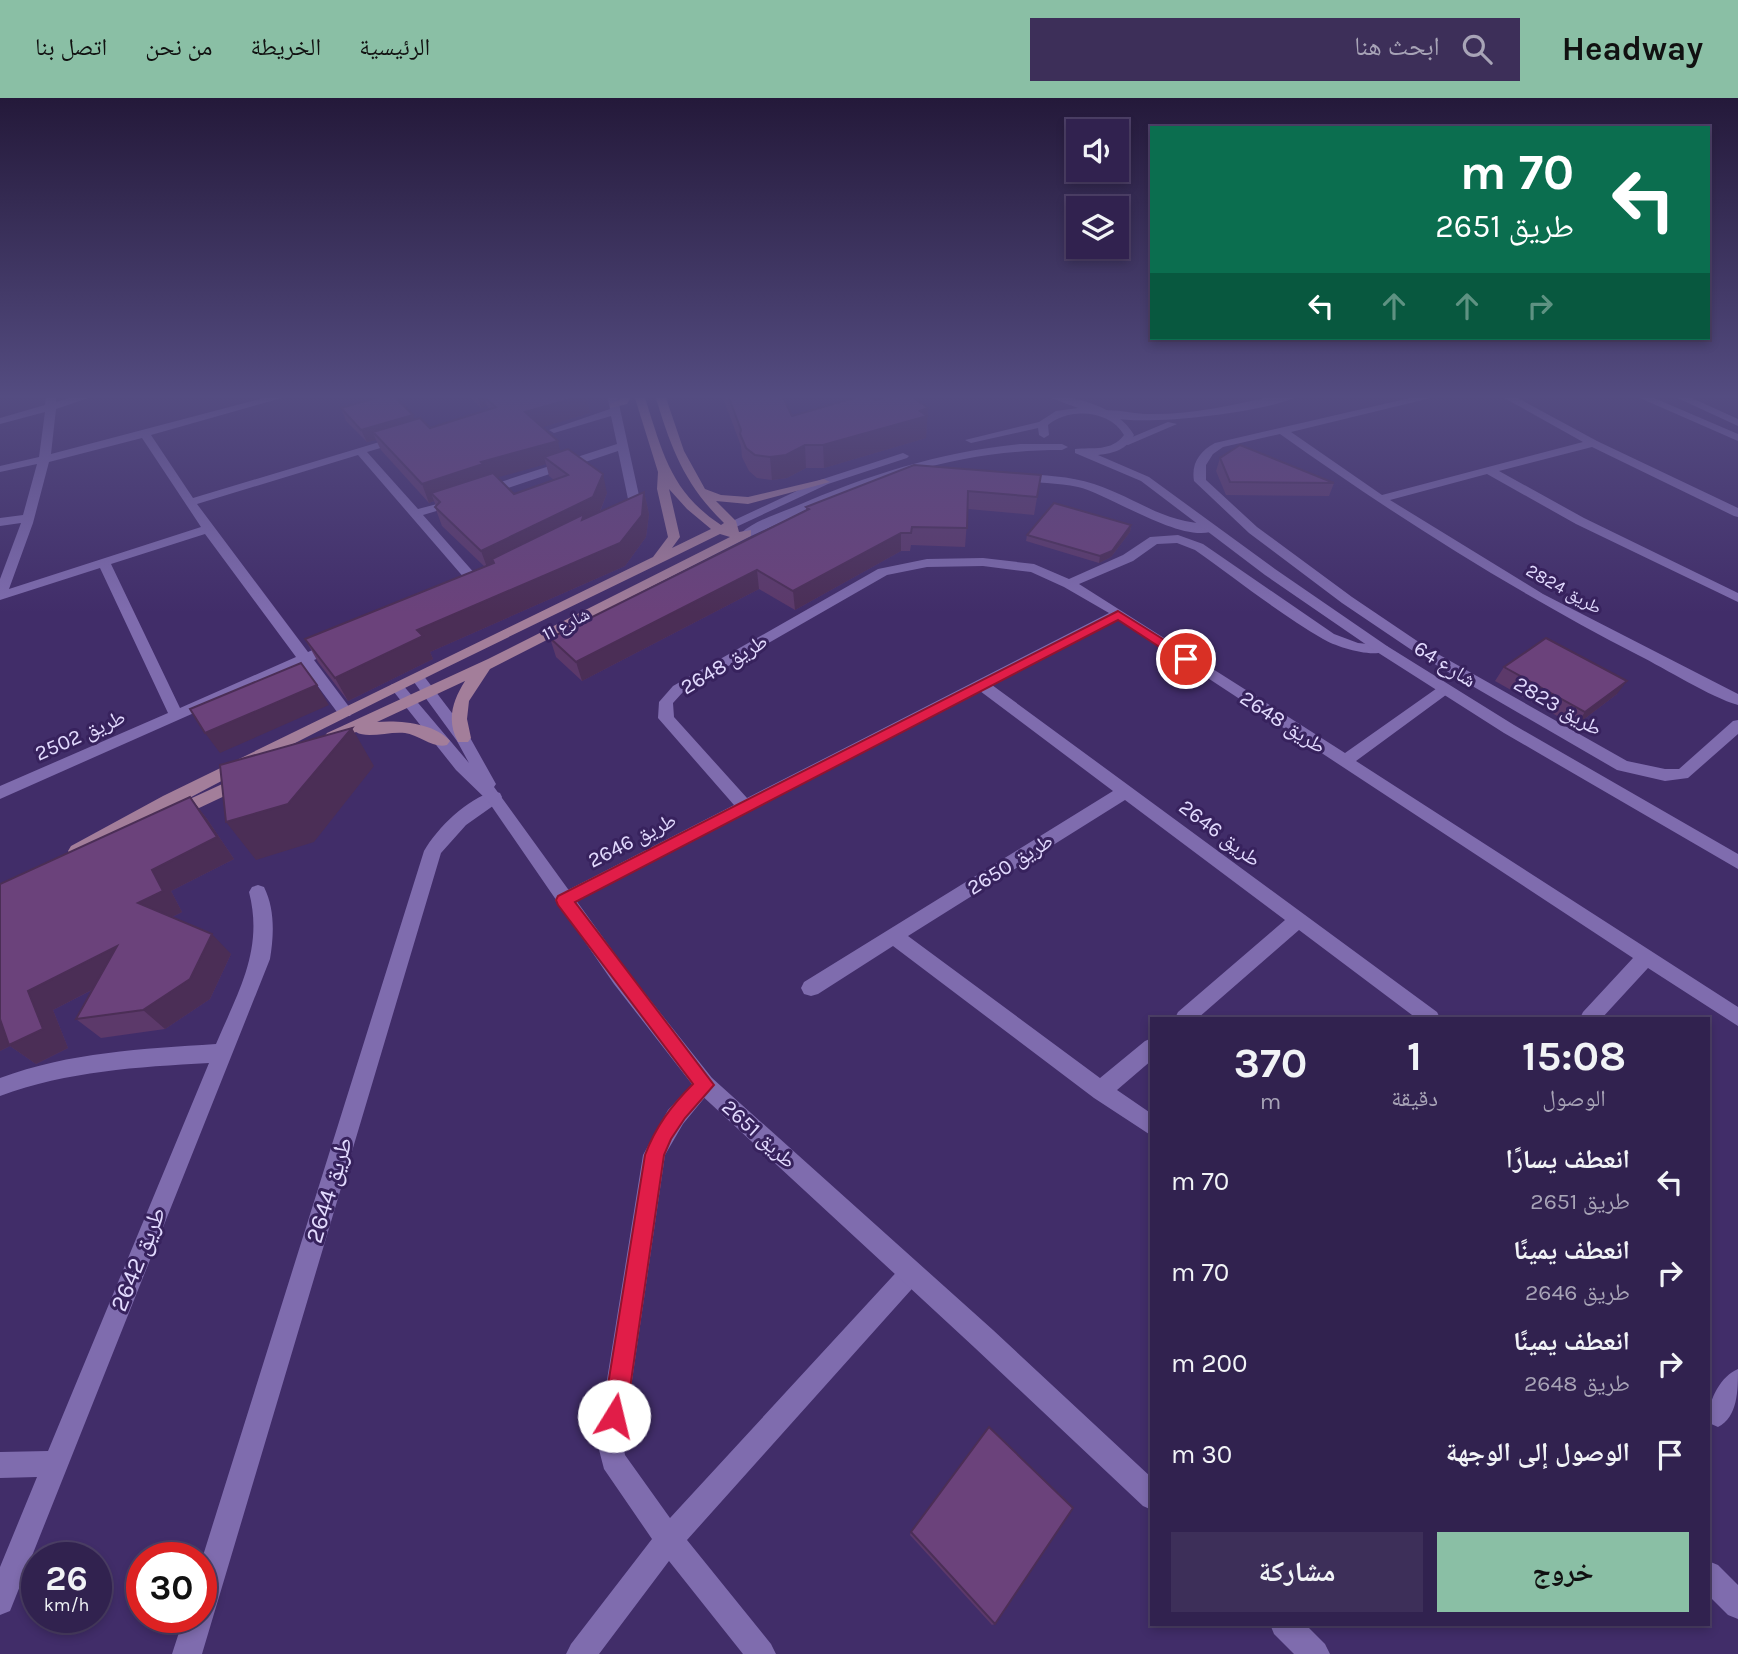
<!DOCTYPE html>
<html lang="ar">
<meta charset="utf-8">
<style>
body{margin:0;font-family:Karla,"Noto Naskh Arabic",sans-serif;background:#3d2f59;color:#f1f3f6;direction:rtl;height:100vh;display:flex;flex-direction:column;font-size:26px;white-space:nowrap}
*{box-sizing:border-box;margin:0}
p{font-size:23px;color:#a8a4b7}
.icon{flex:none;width:38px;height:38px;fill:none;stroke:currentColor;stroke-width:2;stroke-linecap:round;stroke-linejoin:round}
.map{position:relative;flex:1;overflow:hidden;direction:ltr}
.drawer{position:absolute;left:1150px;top:919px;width:560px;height:609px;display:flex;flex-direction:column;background:#31224f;border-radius:0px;box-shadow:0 4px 10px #0003,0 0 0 2px #4c3f66;direction:rtl}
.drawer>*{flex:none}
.top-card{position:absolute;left:1150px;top:28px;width:560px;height:214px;border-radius:0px;box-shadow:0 4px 10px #0003,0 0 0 2px #4c3f66;direction:rtl;background:#0b6e4f;color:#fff;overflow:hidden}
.fabs{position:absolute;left:1066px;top:21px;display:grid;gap:14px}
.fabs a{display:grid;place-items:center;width:63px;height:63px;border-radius:0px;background:#31224f;box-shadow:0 4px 10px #0003,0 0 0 2px #4c3f66;font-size:35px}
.speed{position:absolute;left:21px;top:1444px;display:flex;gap:14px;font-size:35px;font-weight:700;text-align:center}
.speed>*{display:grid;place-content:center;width:91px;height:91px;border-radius:50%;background:#31224f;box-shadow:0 4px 10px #0003,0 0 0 2px #4c3f66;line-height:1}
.speed small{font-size:18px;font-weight:400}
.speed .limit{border:10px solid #d22;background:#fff;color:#111}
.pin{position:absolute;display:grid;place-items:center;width:60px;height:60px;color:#fff;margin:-30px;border:4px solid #fff;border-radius:50%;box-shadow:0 2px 7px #0007}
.me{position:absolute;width:77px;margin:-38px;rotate:9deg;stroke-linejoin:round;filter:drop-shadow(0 0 5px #0008)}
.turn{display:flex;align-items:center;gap:24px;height:147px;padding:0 21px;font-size:32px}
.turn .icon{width:91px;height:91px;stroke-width:2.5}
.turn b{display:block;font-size:49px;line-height:60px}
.lanes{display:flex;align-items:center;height:66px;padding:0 21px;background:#0003;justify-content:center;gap:35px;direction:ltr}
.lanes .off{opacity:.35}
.eta{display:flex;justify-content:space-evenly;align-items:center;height:119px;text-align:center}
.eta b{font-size:42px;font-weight:700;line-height:49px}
.button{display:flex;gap:14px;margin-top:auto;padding:14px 21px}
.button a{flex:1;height:80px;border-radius:0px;background:#8abfa5;color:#111;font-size:28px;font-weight:700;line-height:80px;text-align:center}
.button a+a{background:#3d2f59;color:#f1f3f6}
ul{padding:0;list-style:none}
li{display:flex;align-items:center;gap:21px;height:91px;padding:0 21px}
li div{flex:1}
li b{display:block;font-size:26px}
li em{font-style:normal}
header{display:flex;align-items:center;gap:42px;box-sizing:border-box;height:98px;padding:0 35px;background:#8abfa5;color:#111}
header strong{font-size:33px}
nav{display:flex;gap:38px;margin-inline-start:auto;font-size:24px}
.search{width:490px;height:63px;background:#3d2f59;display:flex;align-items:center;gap:18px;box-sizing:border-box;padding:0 24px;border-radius:0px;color:#a8a4b7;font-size:26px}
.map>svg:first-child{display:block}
</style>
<header>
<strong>Headway</strong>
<div class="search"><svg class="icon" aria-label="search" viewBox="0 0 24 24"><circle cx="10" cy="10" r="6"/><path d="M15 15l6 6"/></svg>ابحث هنا</div>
<nav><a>الرئيسية</a><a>الخريطة</a><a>من نحن</a><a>اتصل بنا</a></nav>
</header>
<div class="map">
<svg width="1738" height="1556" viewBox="0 0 1738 1556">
<rect width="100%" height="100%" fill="#412d69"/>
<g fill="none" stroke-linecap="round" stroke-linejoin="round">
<!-- minor -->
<path fill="#7f6cae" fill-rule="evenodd" d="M46,297H56V304L80,297H97L56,311L51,356L275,297H292L151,337L193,400L396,339H404V343L367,354L418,411L460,400V406L423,417L484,486L477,490L472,489L358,357L197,406L308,554L331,544H341V550L314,562L353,614L350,618H340L302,567L0,701V688L168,615L100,470L0,502V481L21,425L0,428V420L23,417L37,366L0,374V368L39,359L45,314L0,326V320L45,307ZM142,340L201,429L9,491L33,425L49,364ZM205,436L296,559L180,610L111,466Z
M607,297H617L640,402L623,419L613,416L628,401L618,353L487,397H479V391L617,346L611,318L554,335L549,332L610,311Z
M1279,297H1300C1274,314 1120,333 1095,315C1105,308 1134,316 1148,316C1193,317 1236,306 1279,297Z
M1423,297H1443L1291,334L1382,397L1583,344L1499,297H1512L1597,343L1738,410V419L1734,418L1592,349L1499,373L1584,420L1738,495V504L1576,426L1487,376L1390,402L1543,496L1738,596V607C1710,599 1666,571 1638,557C1512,492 1395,418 1280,336L1223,349L1213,356L1206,367V382L1257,429L1352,499L1429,551L1627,663L1665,671H1679L1733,623L1738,622V636L1688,680L1665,683L1617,672L1419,557L1342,505L1249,435L1194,383C1191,365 1200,353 1215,345Z
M1633,297H1647L1738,336V343Z
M1671,297H1685L1738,321V328Z
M1168,324L1177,326L1128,347L1118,345Z
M1018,376C1044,377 1069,378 1094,386C1139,401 1162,425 1212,426L1218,430C1191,452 1109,396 1078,389C1057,384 1035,386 1014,381L1012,379Z
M1178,437L1203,446L1334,536L1358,545L1387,548L1389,551C1377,562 1336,549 1323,541C1281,517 1235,480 1195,452L1177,445L1157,446L1133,463L1079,486L1345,655L1440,588H1450L1452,591L1450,594L1356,663L1738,909V928L1648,870L1602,920H1580L1583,914L1633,860L1118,521L992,587L1437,914L1440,920H1416L1299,832L1198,920H1175L1178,914L1285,822L1125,702L908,838L1100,980L1145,943L1152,940V962L1117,992L1152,1016V1038L1094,1000L893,848L818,896L811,898L804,896L801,890L804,884L1113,693L980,593L570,807H558L555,802L558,797L734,707L658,620L659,604L673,588L878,471L927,461L983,460L1034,466L1069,481L1123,457L1150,439ZM983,468L1031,474L1064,489L1109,515L747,700L674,619L673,605L683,594L887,477L927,469Z
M494,693L500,695L502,699L500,703L466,727L441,755L202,1556H172L184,1519H201V1464L424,753C438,729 467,701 494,693Z
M258,787L264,789C275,811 274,837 270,861L14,1503L10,1513L0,1517V1469L37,1379L0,1380V1354L48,1353L209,965C137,969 68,973 0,998V980C70,954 142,951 216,946C238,894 264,852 249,794L252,789Z
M705,978L712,980L715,987L683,1026L665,1057L623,1344L625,1357L670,1420L903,1167L911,1163L919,1167L923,1175L919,1183L687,1442L771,1546L776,1556H743L669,1463L599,1556H566L571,1546L652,1441L604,1371L597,1344L643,1057L668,1012L698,980Z
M1738,1271C1738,1292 1738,1319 1718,1329L1709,1325C1706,1306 1720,1278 1738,1271Z
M1708,1463L1718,1467L1738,1487V1521L1728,1517L1708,1497Z"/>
<!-- tertiary -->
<path fill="#7f6cae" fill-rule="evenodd" d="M1043,297C1073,297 1119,309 1134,337C1126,352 1114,355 1098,357L1149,379L1275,471L1387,548L1514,627L1738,756V771L1504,635L1377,554L1265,477L1141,383L1075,355V351C1093,349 1111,354 1124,337C1110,312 1069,309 1048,327L1049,337L1044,340L1039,337L1038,330L971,345L965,342L1039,324L1056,313L1078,310Z
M1020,346H1062L1068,349L1062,352C944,352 857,389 751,438H743L741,435C754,423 777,416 794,409C867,377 940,354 1020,346Z
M903,355L909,358L907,360L828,386L736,429L726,426L820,382Z
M418,575L423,577L468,636L496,686L494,689L628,874L712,980L993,1232L1152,1380V1412L1143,1408L975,1250L698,994L614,886L488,703L456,672L390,589L392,586H402L469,665L457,643L411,580Z
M1270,1526H1305L1325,1546L1330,1556H1294L1274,1536Z"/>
<!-- secondary -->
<path fill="#a37e9a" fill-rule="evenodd" d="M622,297H632L627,306L610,310V306L619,302Z
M634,297H644C662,351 669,393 721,427L724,425C684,386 671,350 655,297H665L684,353L705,391L721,397L748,399L824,381L830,384L748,406L716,403L736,423L739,434L751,432V438L490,571L469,603L467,621L471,640L468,644H458C446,622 453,602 465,583L377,624C399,622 435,625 450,643L447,647C434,651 419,637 405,635C390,633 367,641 356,634L332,644L324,639L327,635L488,561L730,439L720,436C507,541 291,641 83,758H71L68,753L71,748L163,698L653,459L668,439L657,391L658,374ZM669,391L687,411L711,431L672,450L680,439Z
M244,676L252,682L250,686L180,719H168L166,715L168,711Z"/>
</g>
<!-- wall -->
<path fill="#5c396a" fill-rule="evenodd" d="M467,297H586L590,315L542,329L561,354L607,395L600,414L644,394L649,416L646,439L625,468L430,554L433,561L348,603L318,564L305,541L485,469L442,428L435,409L436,408L434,403L429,405L381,352L376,342L367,344L346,323L341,310L414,322L430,330L489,312L487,308L481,310ZM546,366L549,378L554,382L514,396L497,379Z
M722,297H782L792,318L875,302L928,310L926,340L824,370H806L787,380L772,382L757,380L749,373L742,359L741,348Z
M1220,360L1334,385L1329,398L1226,397L1216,373Z
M1041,377L1034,417L968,411L965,449L911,447L910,453H901L795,512L759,491L582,583L556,559L550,540L806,412V409Z
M1131,427L1130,434L1111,459L1099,465L1026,443L1027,437Z
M1504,569L1617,596L1575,628L1495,583Z
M190,699L207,721L234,761L171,793L182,814L172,819L231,856L210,901L165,931L101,940L76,921L92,892L53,912L68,950L36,966L10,948L0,953V786Z
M911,1434L995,1526L992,1527L910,1437Z"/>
<!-- shaded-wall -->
<path fill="#4b2e56" d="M477,297H522L485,300L487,308L481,310Z
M586,297L590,315L530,333L525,314Z
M928,310L926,340L824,370L823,347Z
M413,317L417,329L373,334L376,342L367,344L361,332Z
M558,343L562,361L544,359L546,366L489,382L431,395L434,403L429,405L422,386L481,364Z
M805,347L806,370L787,380L772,382L770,359Z
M603,376L607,395L598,418L488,472L481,453Z
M644,394L649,416L646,439L625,468L430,554L433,561L348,603L335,580L417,532Z
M1131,427L1130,434L1111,459L1099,465L1100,458Z
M901,435V453L795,512L793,493Z
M757,472L759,491L582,583L576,564Z
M1627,583L1617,596L1575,628L1585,614Z
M317,587L329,607L220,655L205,635Z
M352,630L374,668L314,744L256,762L226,724Z
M190,699L207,721L234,761L171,793L182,814L158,826L138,805L152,772Z
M212,836L231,856L210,901L165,931L143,912Z
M117,848L138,868L53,912L68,950L36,966L10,948L0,953V920L28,893Z"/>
<!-- building -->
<path fill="#6b427b" stroke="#4b2e56" stroke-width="2" d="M386,297H393L413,317L361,332L341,310Z
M494,297H585L525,314L558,343L481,364L483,366L422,386L373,334L420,320L430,330L496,309L485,300Z
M728,297H782L792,318L864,297H868L875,302L894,297H910L928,310L920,313L927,318L823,347H805L786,357L770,359L755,357L746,350L740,336L741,332Z
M1240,347L1334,385L1230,384L1220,360Z
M568,351L603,376L593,399L481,453L435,409L440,404L431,395L493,375L514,396L568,377L544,359Z
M914,367L1041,377L1037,399L968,393L967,430L912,429L911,435H901L793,493L757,472L576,564L550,540L809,411L806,409Z
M644,394L642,417L620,445L417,532L423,538L335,580L305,541L494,465L492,461L584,416L582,422Z
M1054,405L1131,427L1112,453L1100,458L1027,437Z
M1546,540L1627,583L1585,614L1504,569Z
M301,565L317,587L205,635L190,611Z
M352,630L288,706L226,724L220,667Z
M190,699L217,739L152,772L163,793L138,805L212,836L190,881L143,912L76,921L117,848L28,893L43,931L9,947L0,921V786Z
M989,1329L1073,1410L995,1526L911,1434Z"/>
<!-- sky -->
<linearGradient id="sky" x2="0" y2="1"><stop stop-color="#24193a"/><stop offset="0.58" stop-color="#544c81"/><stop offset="1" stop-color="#544c81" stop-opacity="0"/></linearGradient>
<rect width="1738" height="515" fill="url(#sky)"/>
<!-- route -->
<path fill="#e11d48" stroke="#92132f" stroke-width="2" d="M1118,513L1190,558V563H1181L1118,522L575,804L714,987L685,1020L671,1041L664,1057L626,1318L623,1326L614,1330L606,1326L603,1318L645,1057C656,1028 671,1008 693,986L558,807L556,802L558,798Z"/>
<g text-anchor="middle" stroke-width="6" stroke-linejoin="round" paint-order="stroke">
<!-- far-street labels -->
<g font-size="18" fill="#e2dafe" stroke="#37225d">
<text transform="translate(1564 491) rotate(29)" y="6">طريق 2824</text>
<text transform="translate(566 526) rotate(-27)" y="6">شارع 11</text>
</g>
<!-- street labels -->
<g font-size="21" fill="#e2dafe" stroke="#37225d">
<text transform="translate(724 566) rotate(-31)" y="7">طريق 2648</text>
<text transform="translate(1445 566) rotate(32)" y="7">شارع 64</text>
<text transform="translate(1558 608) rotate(30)" y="7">طريق 2823</text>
<text transform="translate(1283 624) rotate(33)" y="7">طريق 2648</text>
<text transform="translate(80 637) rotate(-24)" y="7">طريق 2502</text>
<text transform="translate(1220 735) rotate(37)" y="7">طريق 2646</text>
<text transform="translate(632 742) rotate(-27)" y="7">طريق 2646</text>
<text transform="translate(1010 766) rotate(-32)" y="7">طريق 2650</text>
<text transform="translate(759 1036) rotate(42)" y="7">طريق 2651</text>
</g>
<!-- near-street labels -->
<g font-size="24" fill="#e2dafe" stroke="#37225d">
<text transform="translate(329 1092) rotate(-73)" y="8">طريق 2644</text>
<text transform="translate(138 1161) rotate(-68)" y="8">طريق 2642</text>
</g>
</g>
</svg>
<div class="fabs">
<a><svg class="icon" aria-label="sound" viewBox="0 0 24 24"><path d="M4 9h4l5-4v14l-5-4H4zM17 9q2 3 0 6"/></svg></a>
<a><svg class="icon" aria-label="layers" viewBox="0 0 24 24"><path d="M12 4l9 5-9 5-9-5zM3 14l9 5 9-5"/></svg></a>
</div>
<div class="speed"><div>26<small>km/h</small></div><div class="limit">30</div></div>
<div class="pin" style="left:1186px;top:561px;background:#d93025"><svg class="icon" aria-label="arrive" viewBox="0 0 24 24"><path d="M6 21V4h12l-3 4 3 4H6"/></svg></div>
<svg class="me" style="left:614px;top:1318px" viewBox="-20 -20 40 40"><circle r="19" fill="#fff"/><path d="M0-13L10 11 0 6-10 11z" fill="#e11d48"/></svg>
<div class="top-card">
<div class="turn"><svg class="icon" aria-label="left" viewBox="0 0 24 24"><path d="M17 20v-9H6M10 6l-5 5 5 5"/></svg><div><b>70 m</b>طريق 2651</div></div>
<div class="lanes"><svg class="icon" aria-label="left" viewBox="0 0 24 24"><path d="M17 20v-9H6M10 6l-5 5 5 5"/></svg><svg class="icon off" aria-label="ahead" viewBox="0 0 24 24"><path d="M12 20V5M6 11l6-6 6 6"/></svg><svg class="icon off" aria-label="ahead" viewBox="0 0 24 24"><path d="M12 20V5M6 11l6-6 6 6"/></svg><svg class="icon off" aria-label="right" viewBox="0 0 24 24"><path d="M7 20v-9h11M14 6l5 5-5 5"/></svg></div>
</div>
<section class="drawer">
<div class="eta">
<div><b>15:08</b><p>الوصول</p></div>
<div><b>1</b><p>دقيقة</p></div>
<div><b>370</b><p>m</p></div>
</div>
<ul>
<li><svg class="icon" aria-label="left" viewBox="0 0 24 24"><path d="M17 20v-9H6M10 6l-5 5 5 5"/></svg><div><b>انعطف يسارًا</b><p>طريق 2651</p></div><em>70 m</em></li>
<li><svg class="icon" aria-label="right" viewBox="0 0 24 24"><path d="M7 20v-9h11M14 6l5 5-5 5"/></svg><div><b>انعطف يمينًا</b><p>طريق 2646</p></div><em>70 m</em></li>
<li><svg class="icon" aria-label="right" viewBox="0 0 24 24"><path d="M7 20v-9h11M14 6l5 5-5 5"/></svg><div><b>انعطف يمينًا</b><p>طريق 2648</p></div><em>200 m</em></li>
<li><svg class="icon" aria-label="arrive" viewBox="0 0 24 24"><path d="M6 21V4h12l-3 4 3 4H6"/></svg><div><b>الوصول إلى الوجهة</b></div><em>30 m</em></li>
</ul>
<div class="button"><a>خروج</a><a>مشاركة</a></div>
</section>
</div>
